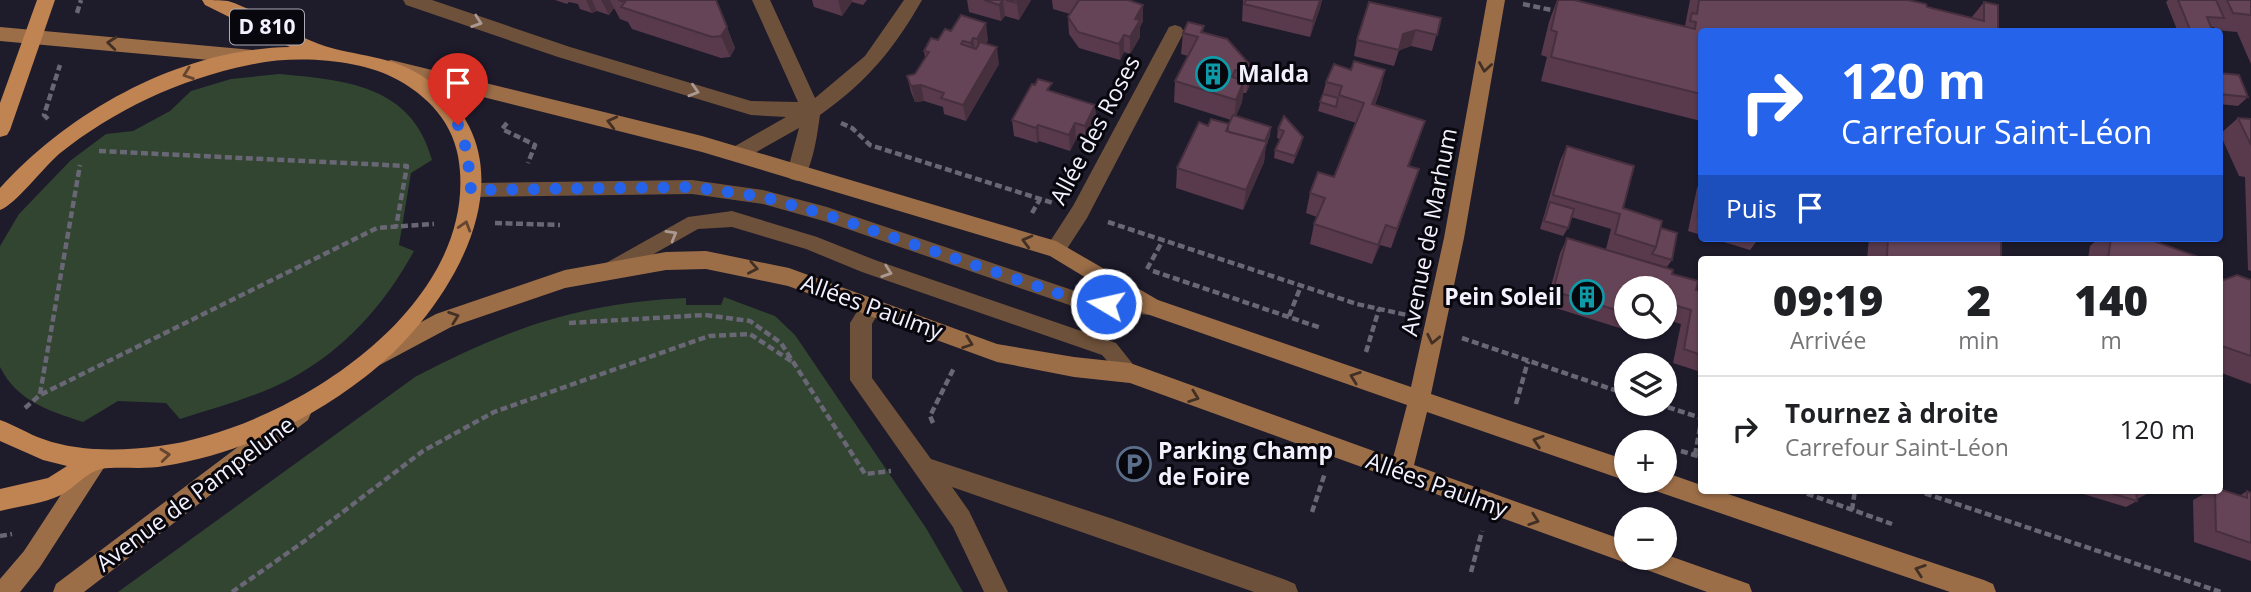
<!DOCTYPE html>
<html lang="fr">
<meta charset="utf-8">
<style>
body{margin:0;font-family:"Open Sans",sans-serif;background:#f2f2f2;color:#202124;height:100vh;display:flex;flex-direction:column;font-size:26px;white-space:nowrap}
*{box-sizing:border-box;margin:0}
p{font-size:23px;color:#757577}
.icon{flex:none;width:38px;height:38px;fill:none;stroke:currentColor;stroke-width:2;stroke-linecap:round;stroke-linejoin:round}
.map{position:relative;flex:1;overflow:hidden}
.side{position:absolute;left:1698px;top:256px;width:525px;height:238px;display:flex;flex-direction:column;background:#fff;border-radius:7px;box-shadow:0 2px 5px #0004}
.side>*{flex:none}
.banner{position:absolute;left:1698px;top:28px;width:525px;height:214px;border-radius:7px;box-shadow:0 2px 5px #0004;background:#2563eb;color:#fff;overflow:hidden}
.buttons{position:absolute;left:1614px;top:276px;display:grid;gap:14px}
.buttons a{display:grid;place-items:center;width:63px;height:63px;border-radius:50%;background:#fff;box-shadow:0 2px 5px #0004;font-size:35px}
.pin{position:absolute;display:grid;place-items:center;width:60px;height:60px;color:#fff;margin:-72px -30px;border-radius:50% 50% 50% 0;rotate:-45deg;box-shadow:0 0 7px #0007}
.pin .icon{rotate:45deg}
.me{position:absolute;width:77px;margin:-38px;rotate:279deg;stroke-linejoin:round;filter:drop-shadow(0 0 5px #0008)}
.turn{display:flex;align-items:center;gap:24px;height:147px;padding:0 28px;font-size:32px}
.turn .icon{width:91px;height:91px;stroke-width:2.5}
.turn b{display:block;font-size:49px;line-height:60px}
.then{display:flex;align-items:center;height:66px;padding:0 28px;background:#0003;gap:14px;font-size:26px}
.eta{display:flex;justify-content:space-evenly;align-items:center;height:119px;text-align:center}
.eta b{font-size:42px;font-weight:800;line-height:49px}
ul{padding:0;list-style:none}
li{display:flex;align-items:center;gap:21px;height:105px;padding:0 28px;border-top:2px solid #e0e0e0}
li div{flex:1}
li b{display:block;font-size:26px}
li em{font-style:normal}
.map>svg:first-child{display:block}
</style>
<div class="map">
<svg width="2251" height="592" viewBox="0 0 2251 592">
<rect width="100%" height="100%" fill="#1e1b2b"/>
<!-- green -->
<path fill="#314530" d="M279,74C345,80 412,85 432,160L411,173L399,245L414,251C385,304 345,349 292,378C257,397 217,407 180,419L166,403L118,401L83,422C49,411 17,401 0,367V246L19,214L70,161L106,134L133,131L170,111L191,91L231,79Z
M724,297L775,316L795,335L926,528L963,592H118L415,377C509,328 579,303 686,298V305H721Z"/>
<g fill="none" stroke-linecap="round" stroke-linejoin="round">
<!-- path -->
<path stroke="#696675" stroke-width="4.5" stroke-dasharray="7 3.5" stroke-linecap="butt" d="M1523,4L1556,11
M77,13L81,0
M48,119L44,115L60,65
M507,123L502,129L535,145L528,163
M841,123L852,128L870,145L1053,203
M99,151L407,166L396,227
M1032,213L1040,199
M1108,222L1357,304L1407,315
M495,223L560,225
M1147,269L1163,240
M1153,271L1321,328
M1289,316L1301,286
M569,323L705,315L750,321L781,343L865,474L891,471
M1462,338L1626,394
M1366,352L1379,309
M40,394L80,165
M1516,404L1528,361
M1658,404L1701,418
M25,408L40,395L377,228L434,224
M933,423L930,416L954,368
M1681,451L1701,457
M1695,455L1701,422
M1797,490L1892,524
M1915,490L2221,592
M1852,510L1855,490
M1312,512L1325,473
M0,536L12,534
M1471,572L1482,531
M232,592L306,540L423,451L494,412L709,336L750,334L794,363"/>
<!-- lane -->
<path fill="#6e513a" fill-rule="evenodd" d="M692,180L763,190L827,207L1084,294L1151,299L1158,301L1161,307L1158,313L1151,315L1084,310L827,222L763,204L692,194L471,197L465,195L462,190L465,185L471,183Z
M732,211L817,237L875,260L1116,343L1140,373L1137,379L1130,382L1123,379L1102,355L862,272L806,249L732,227L698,229L613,277L606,275L604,269L606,263L688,217Z"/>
<!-- street -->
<path fill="#6e513a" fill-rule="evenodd" d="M403,0H432L570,47L751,101L798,102L752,0H770L815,98L865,56L904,0H922C894,49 867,82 820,115C817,136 814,159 804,179L797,181L790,179L787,173L799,128L744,159L737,162L730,159L727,154L730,149L786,117L751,115L558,57L406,5Z
M1175,25L1181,27L1184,32L1087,218L1063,255L1056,257L1049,255L1046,249L1049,243L1073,206L1169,27Z
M871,297L878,300L882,306L872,324V378L931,459L1113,519L1286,580L1295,584L1298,592H1254L952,487L969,511L1008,592H984L953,527L850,380V323L864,300Z"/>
<!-- secondary -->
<path fill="#9c6e48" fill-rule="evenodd" d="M1487,0H1505L1464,238L1431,394L1626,460L1627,481L1427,412L1414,465L1626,541V558H1664V554L1749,584L1752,592H1707L1636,566L1633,560L1626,563L1130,383L1074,377L997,362L788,286L706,269L666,270L565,288L451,327L376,367L368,365L365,358L368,351L436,314L565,270L666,252L706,251L789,268L997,344L1074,357L1130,363L1393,458L1407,405L1144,313L1050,256L702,152L391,74L384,72L382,67L384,62L391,60L702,136L1056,241L1158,300L1411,387L1444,238Z
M0,27L253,50L260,52L262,57L260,62L253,64L0,41Z
M300,403L308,406L311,413L308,420L84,592H53L56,584L292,406Z
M97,449L105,452L108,459L105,466L40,567L20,592H0V579L24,551L89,452Z
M1664,472L1701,485V490H1716L1984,580L1993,584L1996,592H1950L1650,489L1647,481H1664Z"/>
<!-- primary -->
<path fill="#c08352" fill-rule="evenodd" d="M37,0H55L10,130L7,135L0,137V103Z
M202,0C210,0 221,0 228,1C257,10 289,33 319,44C358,58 390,53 428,80C543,163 449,313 365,377C307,422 237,454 164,466C145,470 117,466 101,469C87,472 74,488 61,495C43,504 19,506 0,511V489L48,478L67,466L43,460L0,441V420C15,425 28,434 43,439C78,452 123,451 159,446C283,430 470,315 460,172C458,130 434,100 398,80C359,58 292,55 249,65C180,79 114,110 59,154C44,167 15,205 0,210V188C72,109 182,49 290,47L205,5Z"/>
</g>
<!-- wall -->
<path fill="#583a4c" d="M555,0H716L735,48L730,57L721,58L632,29L628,22L620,19L614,8L609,15L597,11L592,13L580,9L578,4L569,2L567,4Z
M812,0H867L863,5L852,2L842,16L814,7Z
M967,0H1031L1019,20L1005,16L1001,21L969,12Z
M1052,0H1128L1143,5V21L1140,27V37L1130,54L1124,52L1120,60L1079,48L1069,34L1068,17L1070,14L1053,9Z
M1243,0H1322L1320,8L1310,37L1242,21Z
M1557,0H1574L1685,26L1690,0H1908L1927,7L1971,18L1984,2L1998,32H1701V121L1541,81L1547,57L1541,55L1549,22Z
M2168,0H2251V64L2237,32L2215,30L2214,27H2211L2213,32H2178L2166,2Z
M1441,18L1432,51L1411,46L1399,50L1394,66L1354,56L1357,40Z
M1204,26L1203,32L1251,66L1249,87L1246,93H1243L1242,102L1236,116L1270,136L1266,144L1264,162L1243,210L1176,188L1177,168L1208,126L1229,124L1231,120L1174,102L1175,81L1188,56L1181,54L1183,33Z
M951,31L988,40L986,44L999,64L966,121L944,114L943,107L924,101L915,102L911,92L907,76L915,74L925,58L924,51Z
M1351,70H1385L1380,91L1375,105L1425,121L1409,166L1412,190L1391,248L1380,245L1372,264L1310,244L1314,224L1317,217L1306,213L1310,193L1334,177L1356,123L1318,111L1326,82Z
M2219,73L2248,97L2238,106L2219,104Z
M1052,92L1095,105L1096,121L1085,141L1076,139L1070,151L1039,141L1037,143L1014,136L1012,120Z
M2238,118L2251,119V271L2248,270L2245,177L2239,176L2220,134Z
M1278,129L1303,137L1301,145L1293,164L1274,158L1275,150L1280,139L1277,138Z
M1567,146L1623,208L1661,228L1672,260L1667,267L1606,249L1611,229L1571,217L1568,228L1563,236L1540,229L1560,161Z
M1701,181V235L1688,231L1697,188Z
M1567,238L1672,274L1696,290L1701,291V372L1673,363L1681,324L1664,319V289H1626V327H1627L1626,330L1546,305L1560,253Z
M1711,238H1759L1750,250Z
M1869,238H2001V259H1867Z
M2099,238H2111L2204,259H2088L2090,246Z
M2219,278L2224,280H2251V384L2219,372Z
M2080,490H2140L2149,493L2137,499V501L2126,507L2080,493Z
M2211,490H2219L2239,496L2247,491L2251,493V561L2194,542L2193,500Z"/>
<!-- shaded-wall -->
<path fill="#47303e" d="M586,0H592L597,11L592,13Z
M601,0H610L614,8L609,15Z
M838,0H852V2L842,16Z
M1003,0L1005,16L1001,21L999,5Z
M1019,0H1031L1019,20L1017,3Z
M1320,0H1322L1320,8L1310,37L1313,21Z
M1143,5V21L1140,27V37L1130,54V37L1135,19Z
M986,23L988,40L979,55L977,39Z
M727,27L735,48L730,57L721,36Z
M1416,30L1411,46L1398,51L1403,34Z
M1124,35V52L1120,60L1119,44Z
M973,38L976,55L973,59L971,43Z
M997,47L999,64L966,121L963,105Z
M1251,66L1249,87L1246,93L1249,72Z
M1385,70L1380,91L1367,125L1372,104Z
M1244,81L1242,102L1234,121L1236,100Z
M921,85L924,101L915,102L911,86Z
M1095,105L1096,121L1085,141V126Z
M1425,121L1418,142L1402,186L1408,166Z
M1075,123L1076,139L1070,151L1069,135Z
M1038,125L1039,141L1037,143L1036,128Z
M1271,127L1270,136L1266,144L1264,162L1243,210L1246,190L1263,146Z
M1303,137L1301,145L1293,164L1295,156Z
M1419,169L1412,190L1391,248L1397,229Z
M1386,225L1380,245L1372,264L1378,245Z"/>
<!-- building -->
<path fill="#664458" stroke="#47303e" stroke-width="2" d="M618,0H716L727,27L721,36L712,37L621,7L625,2Z
M984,0H1003L999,5Z
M1006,0H1019L1017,3Z
M1078,0H1128L1143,5L1135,19L1140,20L1130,37L1124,35L1119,44L1078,32L1068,17L1079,0Z
M1246,0H1320L1313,21L1244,4Z
M1558,0H1574L1695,29L1696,22L1690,21L1692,13L1697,14L1699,0H1908L1926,4L1927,7L1984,21V2L1998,5V32H1701V94L1551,57L1557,32L1551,30Z
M2178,0H2216L2224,18L2207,17L2213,32H2191Z
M2227,0H2251V15L2233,13Z
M1369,2L1441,18L1437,35L1416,30L1403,34L1399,50L1357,40Z
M961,15L986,23L977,39L973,38L971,43L963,41L961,44L976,49L980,42L997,47L963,105L941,98L944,93L921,85L911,86L907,76L915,74L929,52L924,51L931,38L938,40L945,29L951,31Z
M1188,22L1204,26L1201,32L1227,39L1251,66L1249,72L1235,70L1232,77L1244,81L1236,100L1175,81L1198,37L1183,33Z
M1354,61L1385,70L1372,104L1425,121L1408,166L1419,169L1397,229L1386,225L1378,245L1314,224L1325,198L1310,193L1318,172L1334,177L1364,103L1339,95L1342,86L1326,82L1334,64L1351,70Z
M2219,73L2239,75L2248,97L2219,94Z
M1038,79L1052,83L1047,90L1095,105L1085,126L1075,123L1069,135L1038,125L1036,128L1012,120L1032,84L1035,85Z
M1323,94L1338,98L1336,107L1320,102Z
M1233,115L1271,127L1265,141L1228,132V126Z
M1284,116L1303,137L1295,156L1275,150L1284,131L1278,129Z
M2238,118L2251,119V145Z
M1211,119L1229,124L1226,131L1267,142L1246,190L1177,168L1199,122L1208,126Z
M1567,146L1634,166L1623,208L1662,221L1656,247L1615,234L1620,214L1553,195Z
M1701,199V217L1698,216Z
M1550,202L1574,209L1568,228L1544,221Z
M1661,228L1677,233L1672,260L1652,254L1656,247Z
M1567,238L1673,270L1672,274L1698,281L1696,290L1701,291V355L1684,349L1691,310L1667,303L1664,315V289H1626V313L1553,291Z
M1888,238H2001V259H1888L1887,255Z
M2111,238H2145L2204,259H2108Z
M2237,275L2251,280V356L2219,345V278L2224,280Z
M2219,489L2247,498V491L2251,493V543L2216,531L2215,490Z
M2101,490H2136L2137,501Z"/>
<!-- one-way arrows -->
<defs><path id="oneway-chevron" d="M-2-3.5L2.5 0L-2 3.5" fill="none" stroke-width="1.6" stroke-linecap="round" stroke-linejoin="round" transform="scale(1.75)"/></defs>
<g stroke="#aa9992">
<use href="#oneway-chevron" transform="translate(477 22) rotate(19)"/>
<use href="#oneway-chevron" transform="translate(694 91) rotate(17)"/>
<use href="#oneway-chevron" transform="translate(672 235) rotate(-30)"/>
<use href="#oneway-chevron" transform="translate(887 272) rotate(19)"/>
</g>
<g stroke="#433025">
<use href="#oneway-chevron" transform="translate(112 43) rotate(-174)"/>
<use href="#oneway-chevron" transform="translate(1485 67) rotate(99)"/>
<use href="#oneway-chevron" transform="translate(612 122) rotate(-166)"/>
<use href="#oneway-chevron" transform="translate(1027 241) rotate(-165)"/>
<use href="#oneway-chevron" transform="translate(753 268) rotate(11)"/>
<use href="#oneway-chevron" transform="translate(454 317) rotate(-20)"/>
<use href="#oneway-chevron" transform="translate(1433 339) rotate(102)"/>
<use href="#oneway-chevron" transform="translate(968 343) rotate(20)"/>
<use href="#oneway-chevron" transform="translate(1355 377) rotate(-160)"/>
<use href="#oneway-chevron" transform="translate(1194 397) rotate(20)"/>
<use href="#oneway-chevron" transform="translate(1538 441) rotate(-162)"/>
<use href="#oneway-chevron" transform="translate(1534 520) rotate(19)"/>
<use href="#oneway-chevron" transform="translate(1920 570) rotate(-161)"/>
</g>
<g stroke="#644530">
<use href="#oneway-chevron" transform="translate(188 74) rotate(160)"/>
<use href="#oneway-chevron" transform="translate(465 226) rotate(-73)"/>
<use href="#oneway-chevron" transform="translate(165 455) rotate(-6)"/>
</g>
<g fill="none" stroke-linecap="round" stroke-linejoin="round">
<!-- route -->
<path stroke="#2563eb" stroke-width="12" stroke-dasharray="0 21.6" d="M458,125L467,151L471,190L692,187L763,197L827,215L1084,302L1106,304"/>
</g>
<!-- icons -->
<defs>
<g id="building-ring" transform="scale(1.75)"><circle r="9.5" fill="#08070e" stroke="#0f9aa8" stroke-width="1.5"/><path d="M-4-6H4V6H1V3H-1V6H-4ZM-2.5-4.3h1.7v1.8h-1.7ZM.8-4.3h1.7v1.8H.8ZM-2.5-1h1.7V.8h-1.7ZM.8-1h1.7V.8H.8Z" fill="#0f9aa8"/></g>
<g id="parking-ring" transform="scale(1.75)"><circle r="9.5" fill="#08070e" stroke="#5c6f8a" stroke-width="1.5"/><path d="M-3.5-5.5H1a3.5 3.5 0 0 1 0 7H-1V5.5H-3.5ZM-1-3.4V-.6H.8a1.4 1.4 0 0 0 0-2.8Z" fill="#5c6f8a"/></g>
</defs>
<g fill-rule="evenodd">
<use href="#building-ring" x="1213" y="74"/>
<use href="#building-ring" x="1587" y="297"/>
<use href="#parking-ring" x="1134" y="464"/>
</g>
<g text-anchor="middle" stroke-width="6" stroke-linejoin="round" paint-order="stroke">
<!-- shield labels -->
<rect fill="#08070e" stroke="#acabb5" stroke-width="2" x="230" y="9.5" width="74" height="35" rx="5"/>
<g font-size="21" font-weight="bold" fill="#f3f1fd">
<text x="267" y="34">D 810</text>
</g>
<!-- poi labels -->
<g font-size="23" font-weight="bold" fill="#f3f1fd" stroke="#08070e" text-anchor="start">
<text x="1238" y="82">Malda</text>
<text x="1562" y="305" text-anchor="end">Pein Soleil</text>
<text x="1158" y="459">Parking Champ<tspan x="1158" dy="26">de Foire</tspan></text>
</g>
<!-- street labels -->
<g font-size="23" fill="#f3f1fd" stroke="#08070e">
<text transform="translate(1095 130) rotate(-62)" y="8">Allée des Roses</text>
<text transform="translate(1429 232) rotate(-79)" y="8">Avenue de Marhum</text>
<text transform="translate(872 307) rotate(20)" y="8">Allées Paulmy</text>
<text transform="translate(1437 485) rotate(20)" y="8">Allées Paulmy</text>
<text transform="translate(195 494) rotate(-37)" y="8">Avenue de Pampelune</text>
</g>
</g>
</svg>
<div class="buttons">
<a><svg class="icon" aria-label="search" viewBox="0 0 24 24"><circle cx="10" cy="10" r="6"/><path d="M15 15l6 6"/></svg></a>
<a><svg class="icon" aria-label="layers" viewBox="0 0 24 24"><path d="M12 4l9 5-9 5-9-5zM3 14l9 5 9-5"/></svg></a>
<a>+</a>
<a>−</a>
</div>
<div class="pin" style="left:458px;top:125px;background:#d93025"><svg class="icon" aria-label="arrive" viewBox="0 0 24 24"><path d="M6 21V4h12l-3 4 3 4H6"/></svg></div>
<svg class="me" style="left:1106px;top:304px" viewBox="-20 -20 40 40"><circle r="17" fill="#2563eb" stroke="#fff" stroke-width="3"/><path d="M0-11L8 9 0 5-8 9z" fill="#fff"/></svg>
<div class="banner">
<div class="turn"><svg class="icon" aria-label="right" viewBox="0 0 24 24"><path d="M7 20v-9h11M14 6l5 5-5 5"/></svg><div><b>120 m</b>Carrefour Saint-Léon</div></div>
<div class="then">Puis<svg class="icon" aria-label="arrive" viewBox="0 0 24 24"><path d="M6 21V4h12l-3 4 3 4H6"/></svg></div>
</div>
<section class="side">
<div class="eta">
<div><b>09:19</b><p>Arrivée</p></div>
<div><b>2</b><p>min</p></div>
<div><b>140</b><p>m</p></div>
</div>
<ul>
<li><svg class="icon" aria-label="right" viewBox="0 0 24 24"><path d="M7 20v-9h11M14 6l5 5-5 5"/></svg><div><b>Tournez à droite</b><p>Carrefour Saint-Léon</p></div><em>120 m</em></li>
</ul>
</section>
</div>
